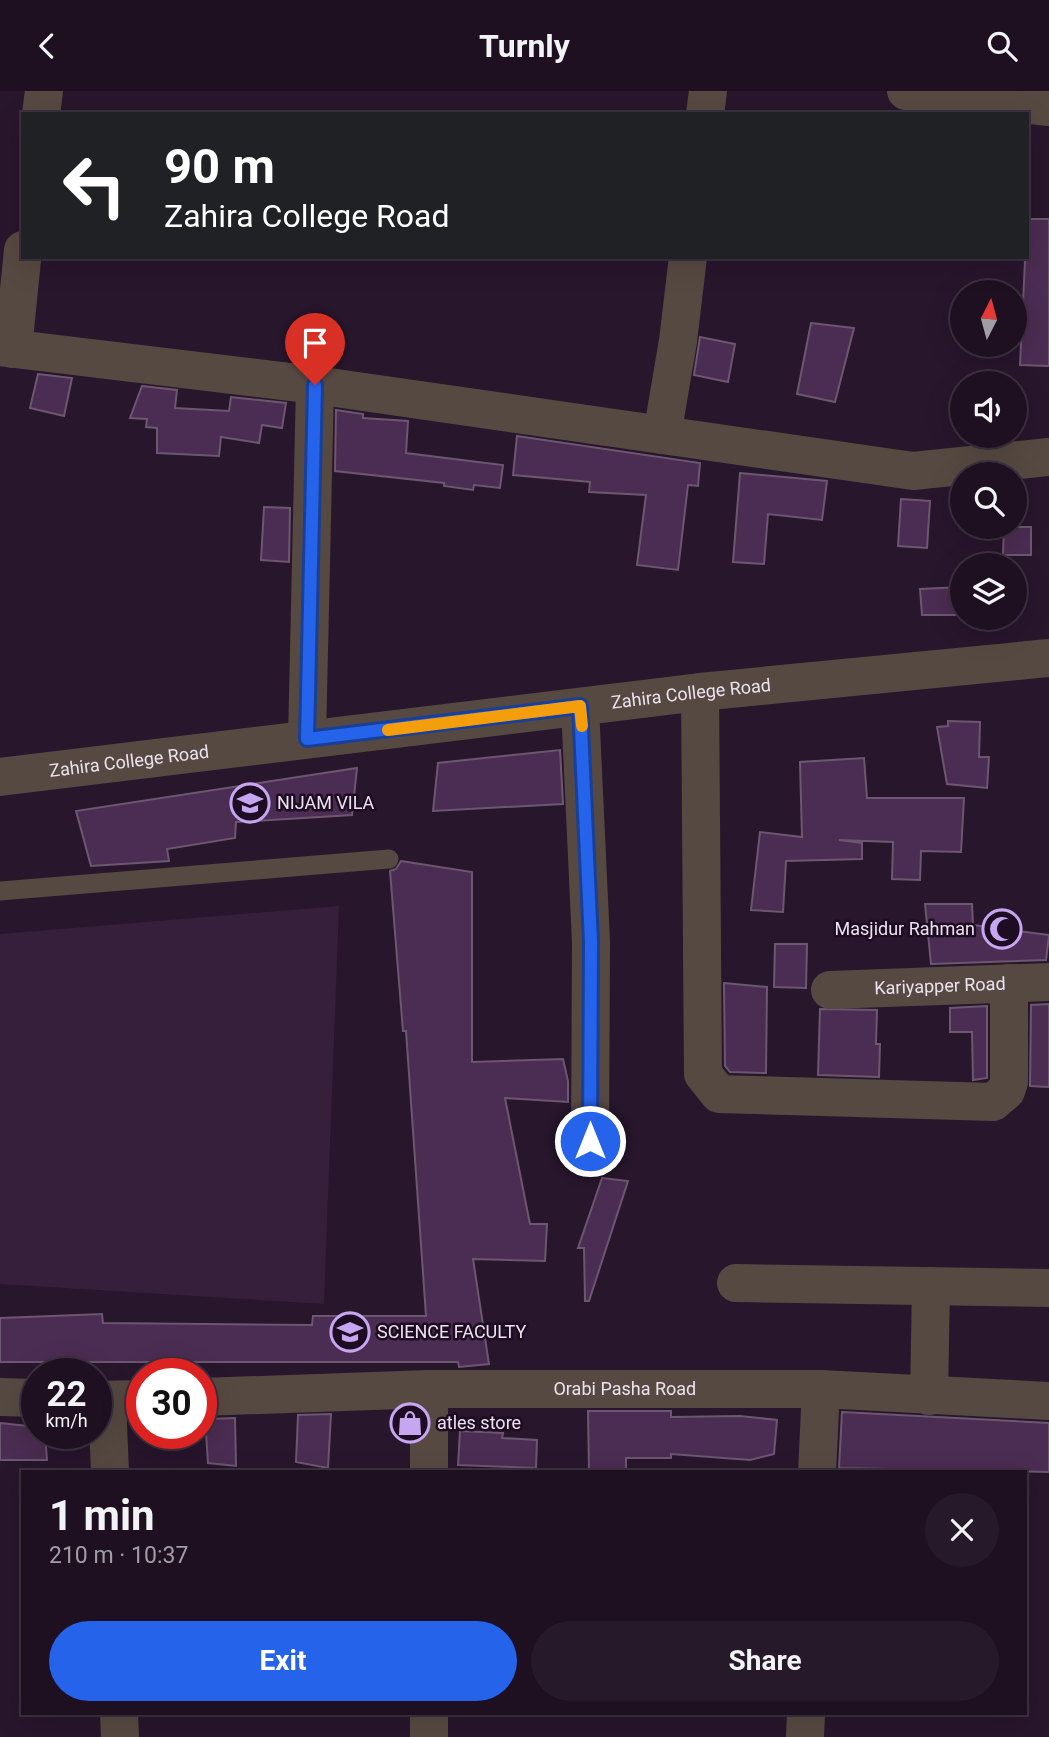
<!DOCTYPE html>
<meta charset="utf-8">
<style>
body{margin:0;font-family:Roboto,sans-serif;background:#26192a;color:#f1f3f6;height:100vh;display:flex;flex-direction:column;font-size:26px;white-space:nowrap}
*{box-sizing:border-box;margin:0}
p{font-size:23px;color:#a19da5}
.icon{flex:none;width:38px;height:38px;fill:none;stroke:currentColor;stroke-width:2;stroke-linecap:round;stroke-linejoin:round}
.map{position:relative;flex:1;overflow:hidden}
.side{position:absolute;left:21px;top:1379px;width:1006px;height:245px;display:flex;flex-direction:column;background:#1e1021;border-radius:0px;box-shadow:0 7px 28px #0002,0 0 0 2px #3c303f}
.side>*{flex:none}
.top-card{position:absolute;left:21px;top:21px;width:1008px;height:147px;border-radius:0px;box-shadow:0 7px 28px #0002,0 0 0 2px #3c303f;background:#202124;color:#fff;overflow:hidden}
.needle{width:46px;rotate:6deg}
.tools{position:absolute;left:950px;top:189px;display:grid;gap:14px}
.tools a{display:grid;place-items:center;width:77px;height:77px;border-radius:50%;background:#1e1021;box-shadow:0 7px 28px #0002,0 0 0 2px #3c303f;font-size:35px}
.speed{position:absolute;left:21px;top:1267px;display:flex;gap:14px;font-size:35px;font-weight:700;text-align:center}
.speed>*{display:grid;place-content:center;width:91px;height:91px;border-radius:50%;background:#1e1021;box-shadow:0 7px 28px #0002,0 0 0 2px #3c303f;line-height:1}
.speed small{font-size:18px;font-weight:400}
.speed .limit{border:10px solid #d22;background:#fff;color:#111}
.pin{position:absolute;display:grid;place-items:center;width:60px;height:60px;color:#fff;margin:-72px -30px;border-radius:50% 50% 50% 0;rotate:-45deg;box-shadow:0 0 7px #0007}
.pin .icon{rotate:45deg}
.me{position:absolute;width:77px;margin:-38px;rotate:0deg;stroke-linejoin:round;filter:drop-shadow(0 0 5px #0008)}
.turn{display:flex;align-items:center;gap:24px;height:147px;padding:0 28px;font-size:32px}
.turn .icon{width:91px;height:91px;stroke-width:2.5}
.turn b{display:block;font-size:49px;line-height:60px}
.round{display:grid;place-items:center;flex:none;width:74px;height:74px;border-radius:37px;background:#26192a}
.headline{display:flex;align-items:center;justify-content:space-between;height:119px;padding:0 28px}
h1{font-size:42px;font-weight:700;line-height:52px}
.button{display:flex;gap:14px;margin-top:auto;padding:14px 28px}
.button a{flex:1;height:80px;border-radius:42px;background:#2563eb;color:#fff;font-size:28px;font-weight:700;line-height:80px;text-align:center}
.button a+a{background:#26192a;color:#f1f3f6}
header{display:flex;justify-content:space-between;align-items:center;height:91px;padding:0 28px;background:#1e1021;font-size:32px;font-weight:700}
.map>svg:first-child{display:block}
</style>
<header><svg class="icon" aria-label="back" viewBox="0 0 24 24"><path d="M15 5l-7 7 7 7"/></svg>Turnly<svg class="icon" aria-label="search" viewBox="0 0 24 24"><circle cx="10" cy="10" r="6"/><path d="M15 15l6 6"/></svg></header>
<div class="map">
<svg width="1049" height="1646" viewBox="0 0 1049 1646">
<rect width="100%" height="100%" fill="#28162c"/>
<!-- built -->
<path fill="#351f3a" d="M339,815L324,1213L0,1193V843Z"/>
<!-- building -->
<path fill="#4b2c52" stroke="#6c5770" stroke-width="2" d="M1027,128H1049V275L1020,274Z
M811,232L854,237L835,311L797,303Z
M700,246L735,253L728,291L694,284Z
M38,283L72,287L64,325L30,317Z
M142,295L177,299L175,317L229,320L231,306L286,312L282,337L262,334L259,352L221,346L219,365L157,362V337L146,336L147,328L130,327Z
M336,319L363,323V327L408,330L406,362L503,374L500,397L474,394L473,399L444,395V392L335,380Z
M517,345L700,372L698,395L688,394L678,479L637,474L646,404L589,401L590,391L513,384Z
M740,382L827,390L822,429L768,423L764,473L733,471Z
M901,408L930,410L927,457L898,455Z
M264,416L290,417L289,471L261,469Z
M1004,436H1031V464H1003Z
M962,496V524H922L920,498Z
M948,630L980,631L979,666H989L987,697L947,693L937,636L948,635Z
M560,659L563,713L433,720L438,672Z
M864,667L867,707H964L961,761L921,760L920,789L892,788L893,751L839,749L862,752V768L786,770L783,821L751,819L760,741L802,746L800,671Z
M357,677L352,724L236,731L235,747L167,758L169,770L91,775L76,720Z
M401,770L472,781V971L563,968L568,990V1011L505,1007L530,1133H547L545,1170L473,1168L489,1273L459,1276L458,1271H0V1227L102,1223L103,1232L312,1234L313,1225H426L406,940H403L390,780L396,778Z
M925,813H972L973,834L1049,844L1046,869L931,873Z
M775,853H807L806,897L774,896Z
M724,892L767,896L766,982L730,981L725,975Z
M1049,913V996L1030,995L1031,914Z
M987,915V987L973,989L972,941H950V917Z
M820,918L877,919L876,953H880L879,986L818,984Z
M602,1087L628,1090L589,1210H585L584,1157H578Z
M588,1320H671V1326L740,1325L777,1329L774,1363L750,1369L671,1363V1367H626V1381H589Z
M842,1321L1049,1332V1381L839,1377Z
M331,1323L328,1377L296,1371L298,1324Z
M235,1327L236,1375L208,1372L205,1328Z
M0,1332L37,1336V1342H45L47,1369H0Z
M460,1340L503,1342L502,1347L537,1349L536,1377L458,1374Z"/>
<g fill="none" stroke-linecap="round" stroke-linejoin="round">
<!-- lane -->
<path stroke="#564942" stroke-width="19" d="M0,800L389,768"/>
<!-- street -->
<g stroke="#564942" stroke-width="38">
<path d="M906,0L1049,16"/>
<path d="M41,23L44,0"/>
<path d="M705,23L708,0"/>
<path d="M0,256L315,294L913,380L1049,366"/>
<path d="M13,258L23,159"/>
<path d="M662,344L678,250L688,166"/>
<path d="M700,601L703,983L719,1003L993,1011L1006,1000L1009,991V892"/>
<path d="M580,616L591,851L590,1050"/>
<path d="M307,648L315,294"/>
<path id="s1" d="M0,686L700,601L1049,567"/>
<path id="s2" d="M830,899L1049,891"/>
<path d="M736,1192L1049,1197"/>
<path d="M429,1298V1381"/>
<path d="M929,1305L931,1195"/>
<path d="M0,1306L37,1307"/>
<path id="s3" d="M201,1306L429,1298H821L1049,1310"/>
<path d="M96,1309L142,1308"/>
<path d="M107,1309L110,1381"/>
<path d="M817,1381L821,1298"/>
<path d="M119,1622L120,1646"/>
<path d="M429,1622V1646"/>
<path d="M805,1646L806,1622"/>
</g>
</g>
<g fill="none" stroke-linecap="round" stroke-linejoin="round">
<!-- route casing -->
<g stroke="#184099" stroke-width="18">
<path id="route" d="M315,294L307,648L580,615L591,851L590,1050"/>
</g>
<!-- route -->
<use href="#route" stroke="#2563eb" stroke-width="12"/>
<!-- slow -->
<path stroke="#f59e0b" stroke-width="12" d="M388,639L580,615L582,635"/>
</g>
<!-- icons -->
<defs>
<g id="university-ring" transform="scale(2.0125)"><circle r="9.5" fill="#1e0d22" stroke="#c6a6f0" stroke-width="1.5"/><path d="M0-5L7-2L0 1L-7-2ZM-4 1L0 2.5L4 1V4Q0 6-4 4Z" fill="#c6a6f0"/></g>
<g id="mosque-ring" transform="scale(2.0125)"><circle r="9.5" fill="#1e0d22" stroke="#c6a6f0" stroke-width="1.5"/><path d="M3.5-4.9A6 6 0 1 0 3.5 4.9A5 5 0 1 1 3.5-4.9Z" fill="#c6a6f0"/></g>
<g id="shop-ring" transform="scale(2.0125)"><circle r="9.5" fill="#1e0d22" stroke="#c6a6f0" stroke-width="1.5"/><path d="M-5-2.5h2.3a2.7 3.5 0 0 1 5.4 0H5L5.5 6h-11ZM-1.5-2.5h3a1.5 2.3 0 0 0-3 0Z" fill="#c6a6f0"/></g>
</defs>
<g fill-rule="evenodd">
<use href="#university-ring" x="250" y="712"/>
<use href="#mosque-ring" x="1002" y="838"/>
<use href="#university-ring" x="350" y="1241"/>
<use href="#shop-ring" x="410" y="1332"/>
</g>
<g text-anchor="middle" stroke-width="5" stroke-linejoin="round" paint-order="stroke">
<!-- street labels -->
<g font-size="18" fill="#ede1f0" stroke="#1e0d22">
<text dy="6" stroke="none"><textPath href="#s1" startOffset="696">Zahira College Road</textPath></text>
<text dy="6" stroke="none"><textPath href="#s1" startOffset="130">Zahira College Road</textPath></text>
<text dy="6" stroke="none"><textPath href="#s2" startOffset="110">Kariyapper Road</textPath></text>
<text dy="6" stroke="none"><textPath href="#s3" startOffset="424">Orabi Pasha Road</textPath></text>
</g>
<!-- poi labels -->
<g font-size="18" fill="#ede1f0" stroke="#1e0d22" text-anchor="start">
<text x="277" y="718">NIJAM VILA</text>
<text x="975" y="844" text-anchor="end">Masjidur Rahman</text>
<text x="377" y="1247">SCIENCE FACULTY</text>
<text x="437" y="1338">atles store</text>
</g>
</g>
</svg>
<div class="tools">
<a><svg class="needle" viewBox="-14 -14 28 28"><path d="M0-13l5 13h-10z" fill="#e53935"/><path d="M0 13l5-13h-10z" fill="#a19da5"/></svg></a>
<a><svg class="icon" aria-label="sound" viewBox="0 0 24 24"><path d="M4 9h4l5-4v14l-5-4H4zM17 9q2 3 0 6"/></svg></a>
<a><svg class="icon" aria-label="search" viewBox="0 0 24 24"><circle cx="10" cy="10" r="6"/><path d="M15 15l6 6"/></svg></a>
<a><svg class="icon" aria-label="layers" viewBox="0 0 24 24"><path d="M12 4l9 5-9 5-9-5zM3 14l9 5 9-5"/></svg></a>
</div>
<div class="speed"><div>22<small>km/h</small></div><div class="limit">30</div></div>
<div class="pin" style="left:315px;top:294px;background:#d93025"><svg class="icon" aria-label="arrive" viewBox="0 0 24 24"><path d="M6 21V4h12l-3 4 3 4H6"/></svg></div>
<svg class="me" style="left:590px;top:1050px" viewBox="-20 -20 40 40"><circle r="17" fill="#2563eb" stroke="#fff" stroke-width="3"/><path d="M0-11L8 9 0 5-8 9z" fill="#fff"/></svg>
<div class="top-card">
<div class="turn"><svg class="icon" aria-label="left" viewBox="0 0 24 24"><path d="M17 20v-9H6M10 6l-5 5 5 5"/></svg><div><b>90 m</b>Zahira College Road</div></div>
</div>
<section class="side">
<div class="headline"><div><h1>1 min</h1><p>210 m · 10:37</p></div><a class="round"><svg class="icon" aria-label="close" viewBox="0 0 24 24"><path d="M6 6l12 12M18 6L6 18"/></svg></a></div>
<div class="button"><a>Exit</a><a>Share</a></div>
</section>
</div>
